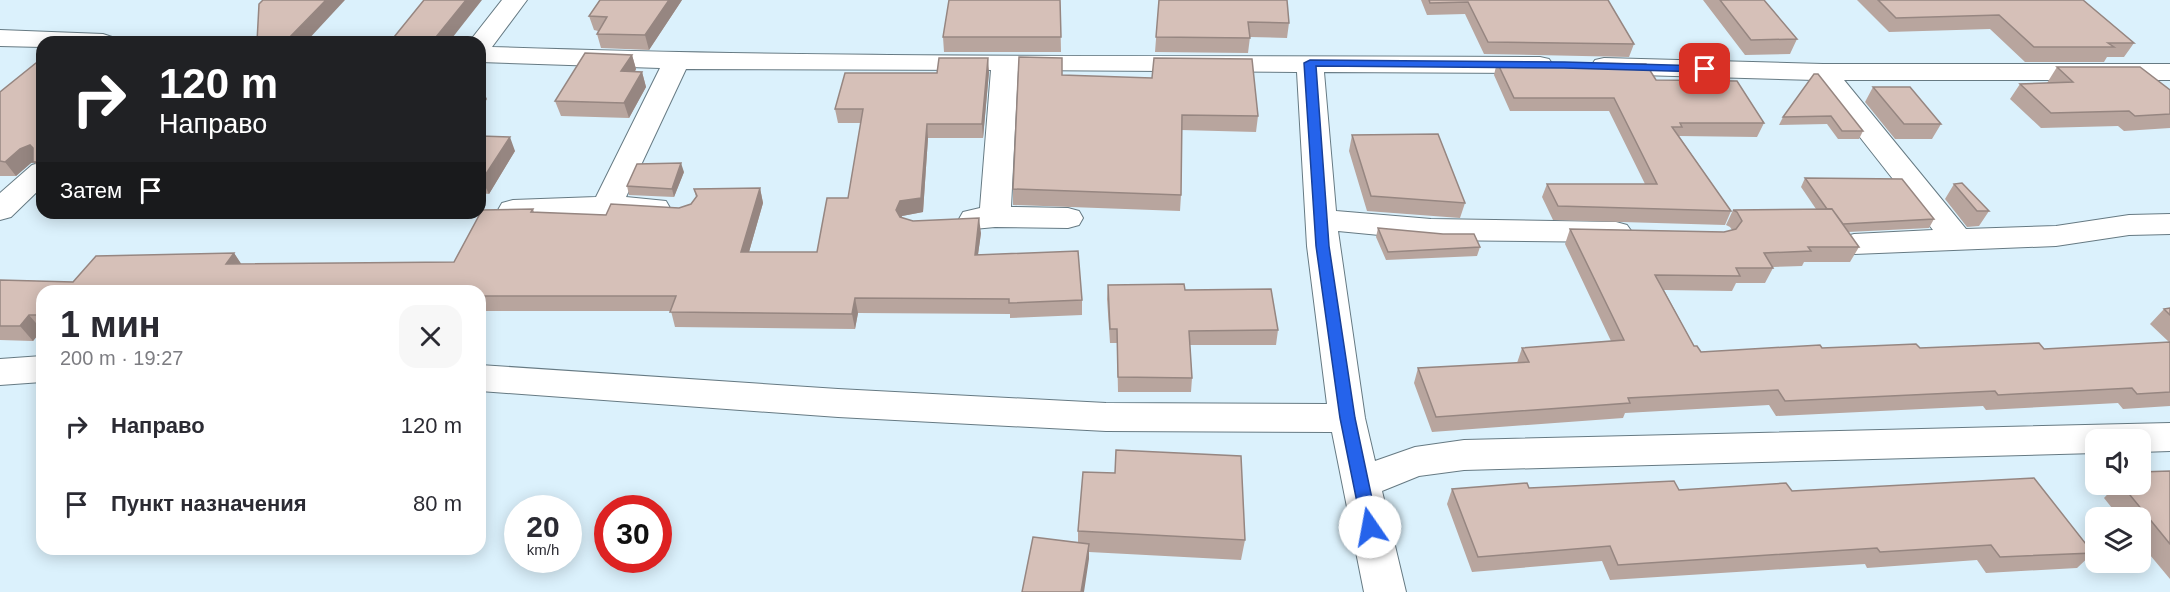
<!DOCTYPE html>
<html lang="ru">
<meta charset="utf-8">
<style>
body{margin:0;font-family:Arial,sans-serif;background:#f7f7f7;color:#2b2b33;height:100vh;display:flex;flex-direction:column;font-size:22px;white-space:nowrap}
*{box-sizing:border-box;margin:0}
p{font-size:20px;color:#7c7c81}
.icon{flex:none;width:33px;height:33px;fill:none;stroke:currentColor;stroke-width:2;stroke-linecap:round;stroke-linejoin:round}
.map{position:relative;flex:1;overflow:hidden}
.drawer{position:absolute;left:36px;top:285px;width:450px;height:270px;display:flex;flex-direction:column;background:#fff;border-radius:18px;box-shadow:0 3px 15px #0003}
.drawer>*{flex:none}
.hud{position:absolute;left:36px;top:36px;width:450px;height:183px;border-radius:18px;box-shadow:0 3px 15px #0003;background:#202124;color:#fff;overflow:hidden}
.controls{position:absolute;left:2085px;top:429px;display:grid;gap:12px}
.controls a{display:grid;place-items:center;width:66px;height:66px;border-radius:12px;background:#fff;box-shadow:0 3px 15px #0003;font-size:30px}
.speed{position:absolute;left:504px;top:495px;display:flex;gap:12px;font-size:30px;font-weight:700;text-align:center}
.speed>*{display:grid;place-content:center;width:78px;height:78px;border-radius:50%;background:#fff;box-shadow:0 3px 15px #0003;line-height:1}
.speed small{font-size:15px;font-weight:400}
.speed .limit{border:9px solid #d22;background:#fff;color:#111}
.pin{position:absolute;display:grid;place-items:center;width:51px;height:51px;color:#fff;margin:-26px;border-radius:12px;box-shadow:0 3px 9px #0006}
.me{position:absolute;width:66px;margin:-33px;rotate:348deg;stroke-linejoin:round;filter:drop-shadow(0 0 4px #0008)}
.turn{display:flex;align-items:center;gap:21px;height:126px;padding:0 24px;font-size:27px}
.turn .icon{width:78px;height:78px;stroke-width:2.5}
.turn b{display:block;font-size:42px;line-height:51px}
.then{display:flex;align-items:center;height:57px;padding:0 24px;background:#0003;gap:12px;font-size:22px}
.round{display:grid;place-items:center;flex:none;width:63px;height:63px;border-radius:18px;background:#f7f7f7}
.headline{display:flex;align-items:center;justify-content:space-between;height:102px;padding:0 24px}
h1{font-size:36px;font-weight:700;line-height:45px}
ul{padding:0;list-style:none}
li{display:flex;align-items:center;gap:18px;height:78px;padding:0 24px}
li div{flex:1}
li b{display:block;font-size:22px}
li em{font-style:normal}
.map>svg:first-child{display:block}
</style>
<div class="map">
<svg width="2170" height="592" viewBox="0 0 2170 592">
<rect width="100%" height="100%" fill="#dbf1fc"/>
<g fill="none" stroke-linecap="round" stroke-linejoin="round">
<!-- minor casing -->
<g stroke="#667a83" stroke-width="2">
<path id="minor" d="M502,0H527L492,47C841,59 1191,55 1540,57L1549,59L1553,65L1549,71L1540,73L1324,72L1336,211L1431,219L1616,222L1627,225L1632,232L1627,239L1616,242L1431,240L1338,231L1365,418L1375,461L1415,447L1464,440L2170,423V451L2140,452V440H2096V453L1464,470L1419,476L1382,491L1406,592H1364L1332,432L1106,431L838,417L480,391V365L838,389L1106,403L1327,404L1307,246L1297,72L1018,70L1011,207L1068,208L1079,211L1083,218L1079,225L1068,228L995,227L974,229L963,226L959,219L963,212L980,208L991,70L686,69L626,197L666,201L670,208L666,215L655,218L607,216L513,220L502,217L498,210L502,203L513,200L596,197L660,68L480,62V42H469Z
M0,30L103,34L112,37L116,42H42V47L0,46Z
M1604,58L1823,64H2170V80H1844L1966,229L2056,226L2129,215L2170,214V234L2129,235L2056,246L1854,254L1843,251L1838,244L1843,237L1854,234L1933,230L1815,80L1604,74L1595,72L1591,66L1595,60Z
M42,162V187L11,217L0,220V193L32,165Z
M42,356V382L0,385V359Z"/>
</g>
<!-- minor -->
<use href="#minor" fill="#fff" fill-rule="evenodd"/>
</g>
<!-- wall -->
<path fill="#b8a59e" d="M682,0L649,50L601,48L597,34L598,31L594,30L589,16Z
M1060,0L1061,52H944L943,37Z
M1159,0L1289,23L1287,38L1250,37L1248,53L1155,52Z
M1421,0H1484L1634,44L1629,57L1484,54L1465,14L1427,15Z
M1703,0H1764L1797,39L1790,54L1745,55Z
M1857,0H2083L2134,43L2124,57H2107L2104,62H2025L1990,29L1889,32Z
M632,55L636,69L635,72H642L646,87L629,118L561,116L555,101Z
M1497,62L1656,80L1764,123L1757,137L1679,136L1731,211L1725,225L1553,220L1542,197L1547,184H1645L1609,111H1510L1494,75Z
M2057,67L2170,90V128L2124,131L2118,126L2041,128L2010,99L2020,84L2047,83Z
M989,72L983,138H928L923,212L902,216L901,218L913,221L981,233L978,254L1082,300V315L1010,318V314L858,313L855,329L675,327L671,311H480V291H42V330L33,341L0,340V280L73,282L234,253L241,264L454,262L533,209L534,212L606,215L679,208L691,204L696,197L694,189L760,188L763,203L749,252H817L848,198L861,123H838L835,109L937,73Z
M1814,74L1863,131L1859,139H1838L1827,124L1779,125L1783,117Z
M1062,75L1258,116L1256,132L1181,130V195L1180,211L1013,205V189Z
M1873,87L1941,124L1932,139H1895L1865,102Z
M0,92L42,162V173L34,162L31,163L16,176H0Z
M1352,135L1465,203L1460,218L1367,211L1349,151Z
M480,136L515,151L489,194L480,193Z
M684,172L674,197L629,195L627,186Z
M1805,178L1934,219L1929,228L1848,232L1859,247L1850,262H1804L1802,266L1773,267V268L1765,283H1736L1732,291L1664,290L1694,346L1701,352L1822,348L2044,349L2169,342L2150,324L2164,309L2170,308V406L2123,409L2118,403L1986,410L1983,406L1776,416L1769,405L1625,413L1623,418L1432,432L1414,383L1418,368L1517,363L1522,348L1611,341L1565,244L1570,229L1724,232L1732,230L1730,227L1726,225L1733,210L1816,209L1801,187Z
M1954,184L1989,211L1979,226L1967,227L1945,199Z
M1378,228L1480,247L1477,256L1386,260L1376,237Z
M1108,285L1185,290L1278,330L1276,345H1190L1192,378L1191,392H1118L1117,343H1110L1107,299Z
M2170,471V579L2140,543V518H2120L2104,498L2117,484H2140Z
M1529,488L1792,491L2093,553L2077,568L1986,573L1977,560L1867,568L1865,564L1610,580L1602,561L1472,572L1447,504L1452,489Z
M1078,531L1245,540L1241,560L1089,552V559L1078,542Z"/>
<!-- shaded-wall -->
<path fill="#968681" d="M326,0H345L306,42H285Z
M466,0H482L449,42H432Z
M669,0H682L649,50L645,35Z
M632,55L636,69L626,86L621,71Z
M988,58L989,72L983,138L982,124Z
M642,72L646,87L629,118L624,103Z
M481,86L487,99L480,111V87Z
M927,124L928,138L923,212L902,216L898,225L896,210Z
M510,137L515,151L489,194L482,180Z
M30,145L41,160L31,163L16,176L5,162L20,149Z
M681,163L684,172L674,197L672,189Z
M760,188L763,203L745,266L741,252Z
M979,218L981,233L976,269L975,255Z
M234,253L244,268L226,264Z
M855,298L858,313L855,329L852,314Z
M29,315L42,330L33,341L20,326Z
M1089,544V559L1084,592H1081Z"/>
<!-- building -->
<path fill="#d6c0b8" stroke="#968681" stroke-width="1.5" d="M263,0H326L285,42H257L259,4Z
M424,0H466L432,42H390Z
M600,0H669L645,35L597,34L607,17L589,16Z
M949,0H1060L1061,37H943Z
M1159,0H1287L1289,23L1248,22L1250,38L1156,37Z
M1429,0H1608L1634,44L1488,42L1468,2L1430,3Z
M1720,0H1764L1797,39L1751,40Z
M1878,0H2083L2134,43H2108L2114,47H2034L1999,15L1896,18Z
M585,53L632,55L621,71L642,72L624,103L555,101Z
M1019,57L1062,58V75L1152,78L1154,58L1252,59L1258,116L1182,115L1181,195L1013,189Z
M939,58H988L982,124H927L921,198L900,201L896,210L900,217L913,221L979,218L975,255L1078,251L1082,300L1009,303V299L855,298L852,314L670,312L676,296H480V291H42V315H29L20,326H0V280L73,282L96,256L234,253L226,264L454,262L482,210L533,209L531,212L606,215L611,204L679,208L691,204L697,196L694,189L760,188L741,252H817L827,198H848L863,109H835L845,73H937Z
M1497,62L1646,64L1656,80L1737,81L1764,123H1680L1682,127H1672L1731,211L1558,206L1547,184H1657L1614,98H1514Z
M36,63H42V162H33V148L30,145L20,149L5,162L0,161V92Z
M2057,67H2140L2170,90V114L2135,116L2129,111L2051,113L2020,84L2073,82Z
M1814,74H1818L1863,131H1842L1831,116L1783,117Z
M1873,87H1910L1941,124H1904Z
M1438,134L1465,203L1371,196L1352,135Z
M480,136L510,137L482,180H480Z
M681,163L672,189L627,186L637,164Z
M1805,178L1902,179L1934,219L1843,224L1832,209H1827Z
M1962,183L1989,211H1977L1954,184Z
M1832,209L1859,247H1808L1811,251L1764,253L1773,268H1736L1740,276L1655,275L1694,346H1697L1701,352L1820,345L1822,348L1916,344L1920,348L2039,343L2044,349L2170,342V392L2137,394L2132,388L1998,395L1995,391L1785,401L1778,390L1628,398L1630,403L1436,417L1418,368L1529,362L1522,348L1624,340L1570,229L1724,232L1736,229L1742,221L1737,212L1733,210Z
M1378,228L1443,234H1474L1480,247L1388,252Z
M1184,284L1185,290L1271,289L1278,330L1189,331L1192,378L1118,377L1117,329H1110L1108,285Z
M2170,308V315L2164,309Z
M1116,450L1241,456L1245,540L1078,531L1083,472L1115,473Z
M2170,471V544L2121,484H2140V472Z
M2034,478L2093,553L2000,557L1991,545L1880,552L1877,548L1618,565L1610,546L1478,557L1452,489L1527,483L1529,488L1674,481L1679,490L1786,483L1792,491Z
M1033,537L1089,544L1081,592H1022Z"/>
<!-- route -->
<path fill="#2563eb" stroke="#184099" stroke-width="1.5" d="M1310,60L1564,62L1705,66L1711,69L1705,72L1564,68L1316,66L1329,246L1355,418L1378,527L1376,532L1370,534L1364,532L1362,527L1340,418L1316,246L1304,63Z"/>
</svg>
<div class="controls">
<a><svg class="icon" aria-label="sound" viewBox="0 0 24 24"><path d="M4 9h4l5-4v14l-5-4H4zM17 9q2 3 0 6"/></svg></a>
<a><svg class="icon" aria-label="layers" viewBox="0 0 24 24"><path d="M12 4l9 5-9 5-9-5zM3 14l9 5 9-5"/></svg></a>
</div>
<div class="speed"><div>20<small>km/h</small></div><div class="limit">30</div></div>
<div class="pin" style="left:1705px;top:69px;background:#d93025"><svg class="icon" aria-label="arrive" viewBox="0 0 24 24"><path d="M6 21V4h12l-3 4 3 4H6"/></svg></div>
<svg class="me" style="left:1370px;top:527px" viewBox="-20 -20 40 40"><circle r="19" fill="#fff"/><path d="M0-13L10 11 0 6-10 11z" fill="#2563eb"/></svg>
<div class="hud">
<div class="turn"><svg class="icon" aria-label="right" viewBox="0 0 24 24"><path d="M7 20v-9h11M14 6l5 5-5 5"/></svg><div><b>120 m</b>Направо</div></div>
<div class="then">Затем<svg class="icon" aria-label="arrive" viewBox="0 0 24 24"><path d="M6 21V4h12l-3 4 3 4H6"/></svg></div>
</div>
<section class="drawer">
<div class="headline"><div><h1>1 мин</h1><p>200 m · 19:27</p></div><a class="round"><svg class="icon" aria-label="close" viewBox="0 0 24 24"><path d="M6 6l12 12M18 6L6 18"/></svg></a></div>
<ul>
<li><svg class="icon" aria-label="right" viewBox="0 0 24 24"><path d="M7 20v-9h11M14 6l5 5-5 5"/></svg><div><b>Направо</b></div><em>120 m</em></li>
<li><svg class="icon" aria-label="arrive" viewBox="0 0 24 24"><path d="M6 21V4h12l-3 4 3 4H6"/></svg><div><b>Пункт назначения</b></div><em>80 m</em></li>
</ul>
</section>
</div>
